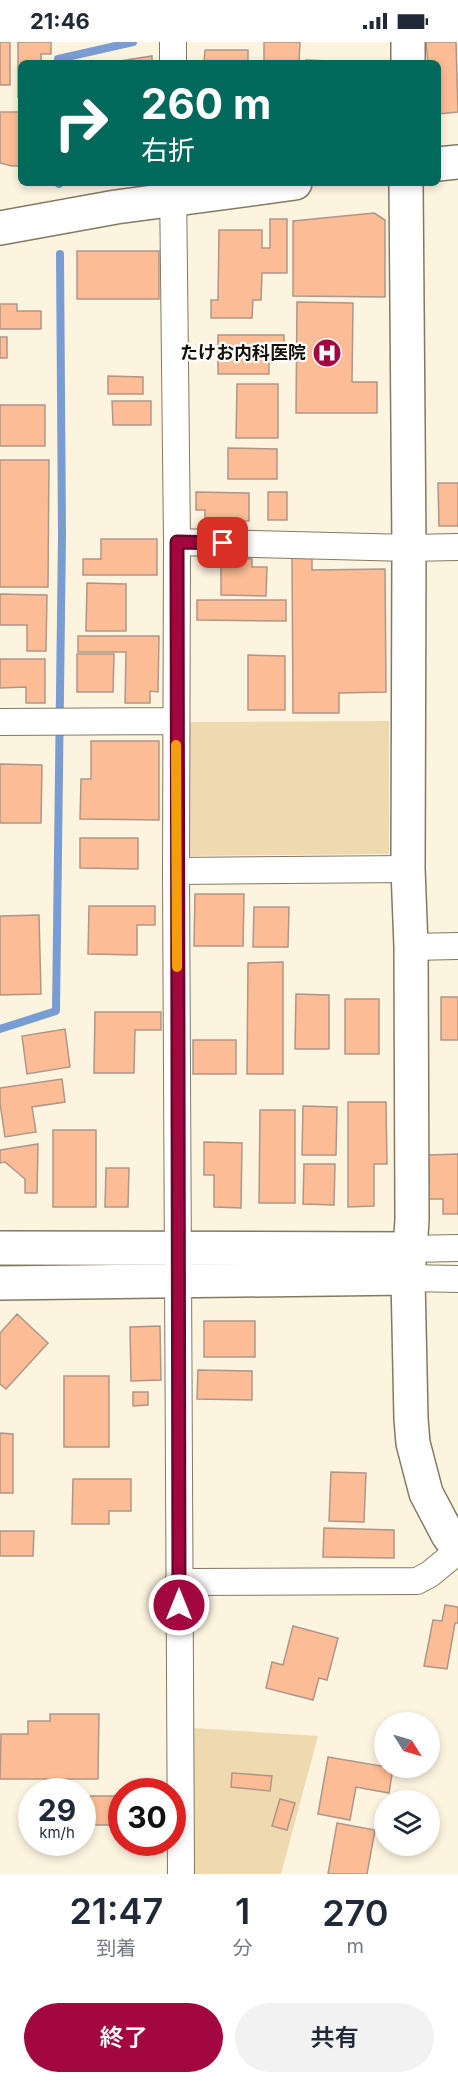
<!DOCTYPE html>
<html lang="ja">
<meta charset="utf-8">
<style>
body{margin:0;font-family:Inter,"Noto Sans JP",sans-serif;background:#f2f2f3;color:#1f2937;height:100vh;display:flex;flex-direction:column;font-size:22px;white-space:nowrap}
*{box-sizing:border-box;margin:0}
p{font-size:20px;color:#747a83}
.icon{flex:none;width:33px;height:33px;fill:none;stroke:currentColor;stroke-width:2;stroke-linecap:round;stroke-linejoin:round}
.map{position:relative;height:1832px;overflow:hidden}
.details{display:flex;flex-direction:column;background:#fff;flex:1}
.details>*{flex:none}
.banner{position:absolute;left:18px;top:18px;width:423px;height:126px;border-radius:9px;box-shadow:0 3px 9px #0003;background:#00695c;color:#fff;overflow:hidden}
.needle{width:39px;rotate:127deg}
.tools{position:absolute;left:374px;top:1670px;display:grid;gap:12px}
.tools a{display:grid;place-items:center;width:66px;height:66px;border-radius:50%;background:#fff;box-shadow:0 3px 9px #0003;font-size:30px}
.speed{position:absolute;left:18px;top:1736px;display:flex;gap:12px;font-size:30px;font-weight:700;text-align:center}
.speed>*{display:grid;place-content:center;width:78px;height:78px;border-radius:50%;background:#fff;box-shadow:0 3px 9px #0003;line-height:1}
.speed small{font-size:15px;font-weight:400}
.speed .limit{border:9px solid #d22;background:#fff;color:#111}
.pin{position:absolute;display:grid;place-items:center;width:51px;height:51px;color:#fff;margin:-26px;border-radius:12px;box-shadow:0 3px 9px #0006}
.me{position:absolute;width:66px;margin:-33px;rotate:0deg;stroke-linejoin:round;filter:drop-shadow(0 0 4px #0008)}
.turn{display:flex;align-items:center;gap:21px;height:126px;padding:0 24px;font-size:27px}
.turn .icon{width:78px;height:78px;stroke-width:2.5}
.turn b{display:block;font-size:42px;line-height:51px}
.eta{display:flex;justify-content:space-evenly;align-items:center;height:102px;text-align:center}
.eta b{font-size:36px;font-weight:600;line-height:42px}
.cta{display:flex;gap:12px;margin-top:auto;padding:12px 24px}
.cta a{flex:1;height:69px;border-radius:36px;background:#a30740;color:#fff;font-size:24px;font-weight:600;line-height:69px;text-align:center}
.cta a+a{background:#f2f2f3;color:#1f2937}
.status{display:flex;justify-content:space-between;align-items:center;height:42px;padding:0 30px;background:#fff;direction:ltr}
.status svg{height:16px;fill:currentColor}
.map>svg:first-child{display:block}
</style>
<div class="status"><b>21:46</b><svg viewBox="0 0 49 12"><path d="M0 12V9h3v3zM5 12V6h3v6zM10 12V3h3v9zM15 12V0h3v12zM26 1h20v11H26zM47 4h2v5h-2z"/></svg></div>
<div class="map">
<svg width="458" height="1832" viewBox="0 0 458 1832">
<rect width="100%" height="100%" fill="#fdf4e0"/>
<!-- green -->
<path fill="#eedaae" d="M389,679V812L189,814L188,680Z
M193,1686L318,1694L281,1832H193Z"/>
<g fill="none" stroke-linecap="round" stroke-linejoin="round">
<!-- stream -->
<path stroke="#799cd3" stroke-width="8" d="M58,21V17L133,0
M59,141V142
M0,987L56,969L62,493L60,212"/>
</g>
<!-- building -->
<path fill="#fcbc95" stroke="#ae9688" stroke-width="1.5" d="M0,0H10V43H0Z
M18,0H51V12H41V21H21V55H18Z
M264,0H300L299,21H264Z
M426,0H456L458,70L438,72V21H428Z
M205,8H248V21H204Z
M152,14V21H114V20Z
M306,18L328,19V21H306Z
M0,70H21V124H12L0,121Z
M374,171L385,178V255L293,254V179Z
M270,177H287V231H262L261,258H253L252,276H211V258H218L219,188H262V206H270Z
M77,209H159V257H77Z
M297,260L353,261L352,340H377V371H296Z
M0,262H17V269H41V287H0Z
M218,293H284V311H269V332H218Z
M0,295H7V316H0Z
M108,334L143,335V352H108Z
M237,342H278V396H236Z
M112,359H151V383H113Z
M0,363H45V404H0Z
M228,406L277,407V437H228Z
M0,418H49L48,545H0Z
M438,441H458V484H439Z
M196,450L249,451V479H205V468H196Z
M268,450H287V478H268Z
M101,497H157V533H83V517H101Z
M221,516L252,517V525H267L266,554L221,553Z
M292,516H312V528L385,527L386,650L339,651V671H293Z
M87,541L126,542V589H86Z
M0,552L47,553L46,609H27V583H0Z
M197,558H286V579L197,578Z
M78,594H159L158,650L150,649V661H125L126,610H78Z
M77,612H114L113,650H77Z
M248,613L285,614V668H248Z
M0,617H45V661H26V645L0,646Z
M91,699H159V778L80,777L81,737H91Z
M0,722L42,723L41,781H0Z
M80,796H138V827L80,826Z
M195,852H244L243,904H194Z
M89,864H155V883H137V913L88,912Z
M254,865H289L288,905H253Z
M39,873L41,952L0,953V874Z
M283,920V1032H247L248,921Z
M296,952L329,953V1007H295Z
M441,955H458V998H441Z
M345,957H379V1012H345Z
M95,970H161V988H135L134,1031H94Z
M65,987L70,1025L27,1032L22,994Z
M193,998H236V1032H193Z
M62,1037L65,1060L32,1065L36,1090L5,1095L0,1061V1046Z
M348,1060H386L387,1122H374V1164L348,1165Z
M303,1064L337,1065L336,1113H302Z
M260,1068H295V1161H259Z
M53,1088H96V1165H53Z
M204,1100L242,1101L241,1166L214,1165V1133H204Z
M38,1102L37,1151H25V1137L5,1120L0,1121V1108Z
M458,1112V1172H443V1157H429L428,1113Z
M304,1122H335L334,1163L303,1162Z
M106,1126H129L128,1165H105Z
M17,1272L48,1301L6,1347L0,1342V1291Z
M204,1279H255V1315H204Z
M160,1284L161,1338L131,1339L130,1285Z
M198,1328L252,1329V1358L197,1357Z
M64,1334H109V1405H64Z
M133,1350H148V1363L133,1364Z
M0,1391L13,1392V1451H0Z
M331,1430L366,1431L364,1480L329,1479Z
M73,1437H131V1469H109V1482H72Z
M324,1486L394,1488V1516L323,1515Z
M0,1489H34L33,1514H0Z
M445,1563L458,1565V1581H455L447,1627L424,1624L433,1578L442,1579Z
M293,1584L338,1596L327,1638L319,1636L313,1658L266,1646L272,1620L283,1623Z
M50,1672H99L98,1737H0L1,1692H28V1679H50Z
M328,1715L393,1726L389,1751L356,1745L350,1778L318,1772Z
M232,1731L272,1734L270,1749L231,1745Z
M90,1754H122V1783H90Z
M280,1757L295,1761L287,1788L272,1784Z
M337,1781L375,1788L367,1832H328Z"/>
<g fill="none" stroke-linecap="round" stroke-linejoin="round">
<!-- minor casing -->
<g stroke="#837963" stroke-width="28">
<path id="minor" d="M173,21V0
M173,141L177,500L176,829L181,1832
M177,500L409,506L458,505
M0,680L176,679
M176,829L408,827
M411,905L458,904
M410,1207L458,1206
M408,1236L458,1237
M178,1540L417,1539L430,1532L458,1509"/>
</g>
<!-- tertiary casing -->
<g stroke="#837963" stroke-width="36">
<path id="tertiary" d="M408,21V0
M438,122L458,120
M406,141L409,506L408,827L411,905L412,1178L408,1236L411,1377L413,1401L426,1451L448,1493L458,1507
M0,186L116,165L295,141
M0,1206L410,1207
M0,1241L408,1236"/>
</g>
<!-- minor -->
<use href="#minor" stroke="#fff" stroke-width="26"/>
<!-- tertiary -->
<use href="#tertiary" stroke="#fff" stroke-width="33"/>
</g>
<g fill="none" stroke-linecap="round" stroke-linejoin="round">
<!-- route casing -->
<g stroke="#6a052a" stroke-width="15">
<path id="route" d="M179,1563L177,500L223,501"/>
</g>
<!-- route -->
<use href="#route" stroke="#a30740" stroke-width="10"/>
<!-- slow -->
<path stroke="#f59e0b" stroke-width="10" d="M176,703L177,925"/>
</g>
<!-- icons -->
<defs>
<g id="hospital-disc" transform="scale(1.5)"><circle r="9.5" fill="#a30740" stroke="#fff"/><path d="M-5-5h3v3.5h4V-5h3V5h-3V1.5h-4V5h-3Z" fill="#fff"/></g>
</defs>
<g fill-rule="evenodd">
<use href="#hospital-disc" x="327" y="311"/>
</g>
<g text-anchor="middle" stroke-width="4.5" stroke-linejoin="round" paint-order="stroke">
<!-- poi labels -->
<g font-size="18" font-weight="bold" fill="#141008" stroke="#fff" text-anchor="end">
<text x="306" y="317">たけお内科医院</text>
</g>
</g>
</svg>
<div class="tools">
<a><svg class="needle" viewBox="-14 -14 28 28"><path d="M0-13l5 13h-10z" fill="#e53935"/><path d="M0 13l5-13h-10z" fill="#747a83"/></svg></a>
<a><svg class="icon" aria-label="layers" viewBox="0 0 24 24"><path d="M12 4l9 5-9 5-9-5zM3 14l9 5 9-5"/></svg></a>
</div>
<div class="speed"><div>29<small>km/h</small></div><div class="limit">30</div></div>
<div class="pin" style="left:223px;top:501px;background:#d93025"><svg class="icon" aria-label="arrive" viewBox="0 0 24 24"><path d="M6 21V4h12l-3 4 3 4H6"/></svg></div>
<svg class="me" style="left:179px;top:1563px" viewBox="-20 -20 40 40"><circle r="17" fill="#a30740" stroke="#fff" stroke-width="3"/><path d="M0-11L8 9 0 5-8 9z" fill="#fff"/></svg>
<div class="banner">
<div class="turn"><svg class="icon" aria-label="right" viewBox="0 0 24 24"><path d="M7 20v-9h11M14 6l5 5-5 5"/></svg><div><b>260 m</b>右折</div></div>
</div>
</div>
<section class="details">
<div class="eta">
<div><b>21:47</b><p>到着</p></div>
<div><b>1</b><p>分</p></div>
<div><b>270</b><p>m</p></div>
</div>
<div class="cta"><a>終了</a><a>共有</a></div>
</section>
